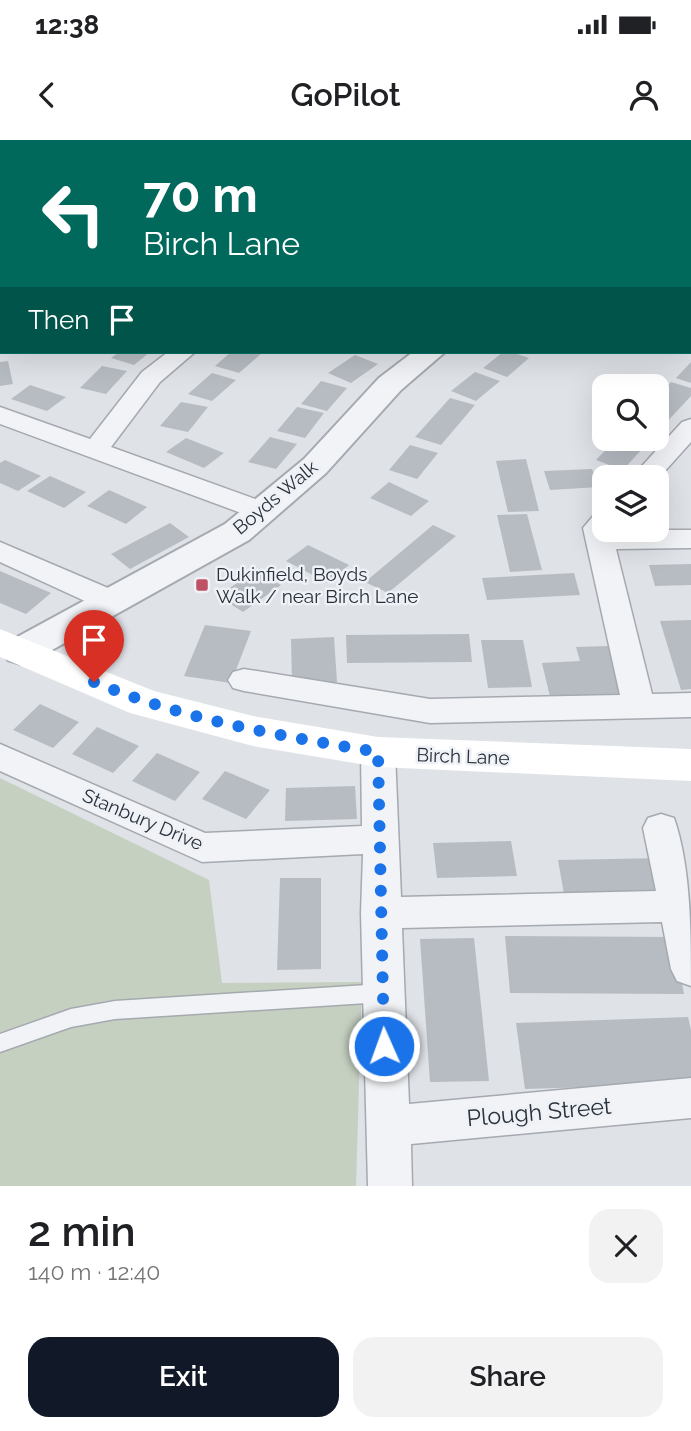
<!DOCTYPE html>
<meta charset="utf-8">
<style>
body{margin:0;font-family:Raleway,sans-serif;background:#f2f2f2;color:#202124;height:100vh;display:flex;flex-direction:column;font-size:26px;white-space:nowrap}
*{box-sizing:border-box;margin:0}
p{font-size:23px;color:#757577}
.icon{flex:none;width:38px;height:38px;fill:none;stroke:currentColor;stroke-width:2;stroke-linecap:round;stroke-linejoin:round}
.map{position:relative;height:1046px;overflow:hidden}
.drawer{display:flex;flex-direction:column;background:#fff;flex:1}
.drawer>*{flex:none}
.banner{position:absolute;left:0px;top:0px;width:691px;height:214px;box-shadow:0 7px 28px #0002;background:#00695c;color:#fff;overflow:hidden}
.fabs{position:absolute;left:592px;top:234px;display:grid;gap:14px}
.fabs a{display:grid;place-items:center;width:77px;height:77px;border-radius:14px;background:#fff;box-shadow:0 7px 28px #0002;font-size:35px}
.pin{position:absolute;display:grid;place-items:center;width:60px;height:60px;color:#fff;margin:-72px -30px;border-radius:50% 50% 50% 0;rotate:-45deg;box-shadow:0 0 7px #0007}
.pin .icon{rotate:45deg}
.me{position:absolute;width:77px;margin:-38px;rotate:358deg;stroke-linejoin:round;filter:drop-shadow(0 0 5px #0008)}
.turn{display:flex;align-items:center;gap:24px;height:147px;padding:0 28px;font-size:32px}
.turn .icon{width:91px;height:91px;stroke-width:2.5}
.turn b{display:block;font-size:49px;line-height:60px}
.then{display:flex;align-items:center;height:66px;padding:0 28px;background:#0003;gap:14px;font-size:26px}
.round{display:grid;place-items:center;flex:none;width:74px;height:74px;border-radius:21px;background:#f2f2f2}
.headline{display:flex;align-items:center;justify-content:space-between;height:119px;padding:0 28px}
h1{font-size:42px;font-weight:600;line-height:52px}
.cta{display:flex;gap:14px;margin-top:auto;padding:14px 28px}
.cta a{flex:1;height:80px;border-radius:21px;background:#111827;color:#fff;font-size:28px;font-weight:600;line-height:80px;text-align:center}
.cta a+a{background:#f2f2f2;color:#202124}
.status{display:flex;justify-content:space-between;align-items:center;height:49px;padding:0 35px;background:#fff;direction:ltr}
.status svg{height:19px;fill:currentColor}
header{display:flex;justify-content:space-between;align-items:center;height:91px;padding:0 28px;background:#fff;font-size:32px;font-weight:600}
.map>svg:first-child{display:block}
</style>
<div class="status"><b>12:38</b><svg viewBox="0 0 49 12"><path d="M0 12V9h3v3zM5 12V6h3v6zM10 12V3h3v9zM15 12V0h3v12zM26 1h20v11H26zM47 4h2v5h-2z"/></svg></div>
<header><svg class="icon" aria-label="back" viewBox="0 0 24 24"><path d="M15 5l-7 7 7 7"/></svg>GoPilot<svg class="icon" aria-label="person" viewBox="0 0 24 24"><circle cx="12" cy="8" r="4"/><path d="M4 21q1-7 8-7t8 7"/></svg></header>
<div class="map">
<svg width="691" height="1046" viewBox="0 0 691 1046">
<rect width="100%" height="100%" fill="#dfe2e7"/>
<!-- green -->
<path fill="#c5d0c1" d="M0,0H201L2,2L0,105Z
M0,638L209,740L222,843L362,842L356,1046H0Z"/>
<!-- building -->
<path fill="#b7bcc3" d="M119,212H150L134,225L111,218Z
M231,212H258L262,213L239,233L215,226Z
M503,212H511L529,218L507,237L483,228Z
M355,215L378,224L351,243L328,233Z
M8,221L13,244L0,246V222Z
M691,222V243L676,238Z
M102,226L127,231L106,254L80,248Z
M475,232L500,241L476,261L451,251Z
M212,233L236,240L212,261L188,254Z
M321,241L347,248L327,271L301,264Z
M671,242L691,248V256L663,286L656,284V257Z
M30,245L66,257L47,271L11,259Z
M450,258L475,265L441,305L415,297Z
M181,262L208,267L188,292L160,286Z
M297,267L324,273L305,298L277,291Z
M270,297L297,304L276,329L248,322Z
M186,298L224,313L204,328L166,312Z
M616,299H651L623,330L596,320Z
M410,305L438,313L417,339L389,330Z
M526,319L539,371L508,372L496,321Z
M5,320L41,336L18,351L0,343V323Z
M592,329L599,347L550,350L544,331Z
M50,336L86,352L64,368L27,351Z
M389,342L429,361L411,376L370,358Z
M109,350L147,367L126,384L87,366Z
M527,374L542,430L510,432L497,375Z
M170,383L189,397L130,429L111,414Z
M433,385L456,396L388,453L365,442Z
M308,405L349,425L328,443L286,421Z
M691,424V445L655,446L649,425Z
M256,430L281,445L243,472L218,456Z
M0,431L51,453L26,474L0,463Z
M574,433L580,455L487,460L482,438Z
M691,480V549L681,550L660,481Z
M205,485L251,491L231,543L184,536Z
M469,494L472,522L347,523L346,495Z
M334,497L337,542L292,543L291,499Z
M481,500H523L532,547L488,548Z
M609,506L622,554L550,557L542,523L580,521L576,507Z
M40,564L79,582L53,608L13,590Z
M97,587L139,606L113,633L72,614Z
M157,613L200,632L175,661L132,641Z
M225,631L270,650L246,679L202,659Z
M355,646L357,679L285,681L286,648Z
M511,701L517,736L437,738L433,703Z
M663,718L672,759L565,760L558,720Z
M280,738H321V829L277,830Z
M505,796L673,797L684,854L510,853Z
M474,798L489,941L430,942L420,799Z
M688,877L691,890V944L525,949L516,883Z"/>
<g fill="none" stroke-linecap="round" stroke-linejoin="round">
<!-- service casing -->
<g stroke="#a5a9b0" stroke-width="3">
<path id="service" d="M383,844L390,847L393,853L390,859L383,862L115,879L71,887L0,912V894L71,869L115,861Z"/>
</g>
<!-- minor casing -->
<g stroke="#a5a9b0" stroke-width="3">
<path id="minor" d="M297,0H321L296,2Z
M374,0H397L398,2H375Z
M496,0H516L495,2Z
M2,159V174L0,175V160Z
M168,212H195L160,242L111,307L272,365L276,371L272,377L262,379L252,377L0,284V267L90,299L142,232Z
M691,279V302L656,341V338H631L682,282Z
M604,372V390H691V408L616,409L652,554L691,553V577L430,583L244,551L233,548L228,540L233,532L244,529L430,559L620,555L583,388L594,375Z
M0,402L122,454L126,461L122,468L111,471L100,468L0,422Z
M378,599L390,603L395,612L401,757L656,751L643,688L648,678L661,674L674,678C691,727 691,792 691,846L677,841L671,829L662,782L402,788L409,964L691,938V978L411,1004L412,1046H368L361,773L363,714L202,722L0,631V604L205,693L362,686L361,612L366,603Z"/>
</g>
<!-- tertiary casing -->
<g stroke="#a5a9b0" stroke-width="4">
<path id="tertiary" d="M691,3V18H690V4Z
M413,212H445L401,250L326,333L249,400L34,520L21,524L8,520L2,511L8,502L225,384L304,319L379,238Z"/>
</g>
<!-- service -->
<use href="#service" fill="#f1f3f6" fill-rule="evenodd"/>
<!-- minor -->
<use href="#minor" fill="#f1f3f6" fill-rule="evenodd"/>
<!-- tertiary -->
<use href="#tertiary" fill="#f1f3f6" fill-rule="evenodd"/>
<!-- secondary -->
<path fill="#fff" fill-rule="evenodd" d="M0,489L154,551L253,576L378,597L691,609V641L378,627L253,606L130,573L0,517Z"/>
</g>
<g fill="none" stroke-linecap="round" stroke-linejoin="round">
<!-- route -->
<path stroke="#1a73e8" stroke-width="12" stroke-dasharray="0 21.6" d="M94,542C185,580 281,596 378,612L384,906"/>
</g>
<!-- markers -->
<rect fill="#bf5165" stroke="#eef1f5" stroke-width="2.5" x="195" y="438" width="14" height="14" rx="3.5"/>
<g text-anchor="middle" stroke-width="5" stroke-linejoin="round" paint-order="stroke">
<!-- street labels -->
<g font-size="19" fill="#2a313c" stroke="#eef1f5">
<text transform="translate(275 357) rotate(-40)" y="7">Boyds Walk</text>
<text transform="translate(463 616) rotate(2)" y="7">Birch Lane</text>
<text transform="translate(143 679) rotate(23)" y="7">Stanbury Drive</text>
</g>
<!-- poi labels -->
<g font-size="19" fill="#2a313c" stroke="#eef1f5" text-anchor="start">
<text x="216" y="441">Dukinfield, Boyds<tspan x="216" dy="22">Walk / near Birch Lane</tspan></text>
</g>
<!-- near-street labels -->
<g font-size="23" fill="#2a313c" stroke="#eef1f5">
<text transform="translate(539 972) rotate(-5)" y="8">Plough Street</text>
</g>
</g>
</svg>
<div class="fabs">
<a><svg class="icon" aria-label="search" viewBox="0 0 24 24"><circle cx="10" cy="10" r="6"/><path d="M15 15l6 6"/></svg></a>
<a><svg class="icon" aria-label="layers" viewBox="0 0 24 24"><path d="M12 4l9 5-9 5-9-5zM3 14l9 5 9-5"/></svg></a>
</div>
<div class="pin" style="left:94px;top:542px;background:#d93025"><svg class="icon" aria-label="arrive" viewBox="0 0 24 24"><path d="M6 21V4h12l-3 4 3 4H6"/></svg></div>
<svg class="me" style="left:384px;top:906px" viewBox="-20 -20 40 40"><circle r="17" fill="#1a73e8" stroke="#fff" stroke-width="3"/><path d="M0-11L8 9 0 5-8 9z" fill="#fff"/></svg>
<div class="banner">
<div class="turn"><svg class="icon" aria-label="left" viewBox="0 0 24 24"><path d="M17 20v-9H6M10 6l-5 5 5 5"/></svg><div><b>70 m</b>Birch Lane</div></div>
<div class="then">Then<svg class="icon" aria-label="arrive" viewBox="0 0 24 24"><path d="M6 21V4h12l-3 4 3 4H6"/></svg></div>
</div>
</div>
<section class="drawer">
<div class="headline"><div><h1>2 min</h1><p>140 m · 12:40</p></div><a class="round"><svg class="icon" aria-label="close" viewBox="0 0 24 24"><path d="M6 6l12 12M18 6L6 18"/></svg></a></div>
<div class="cta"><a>Exit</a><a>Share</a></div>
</section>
